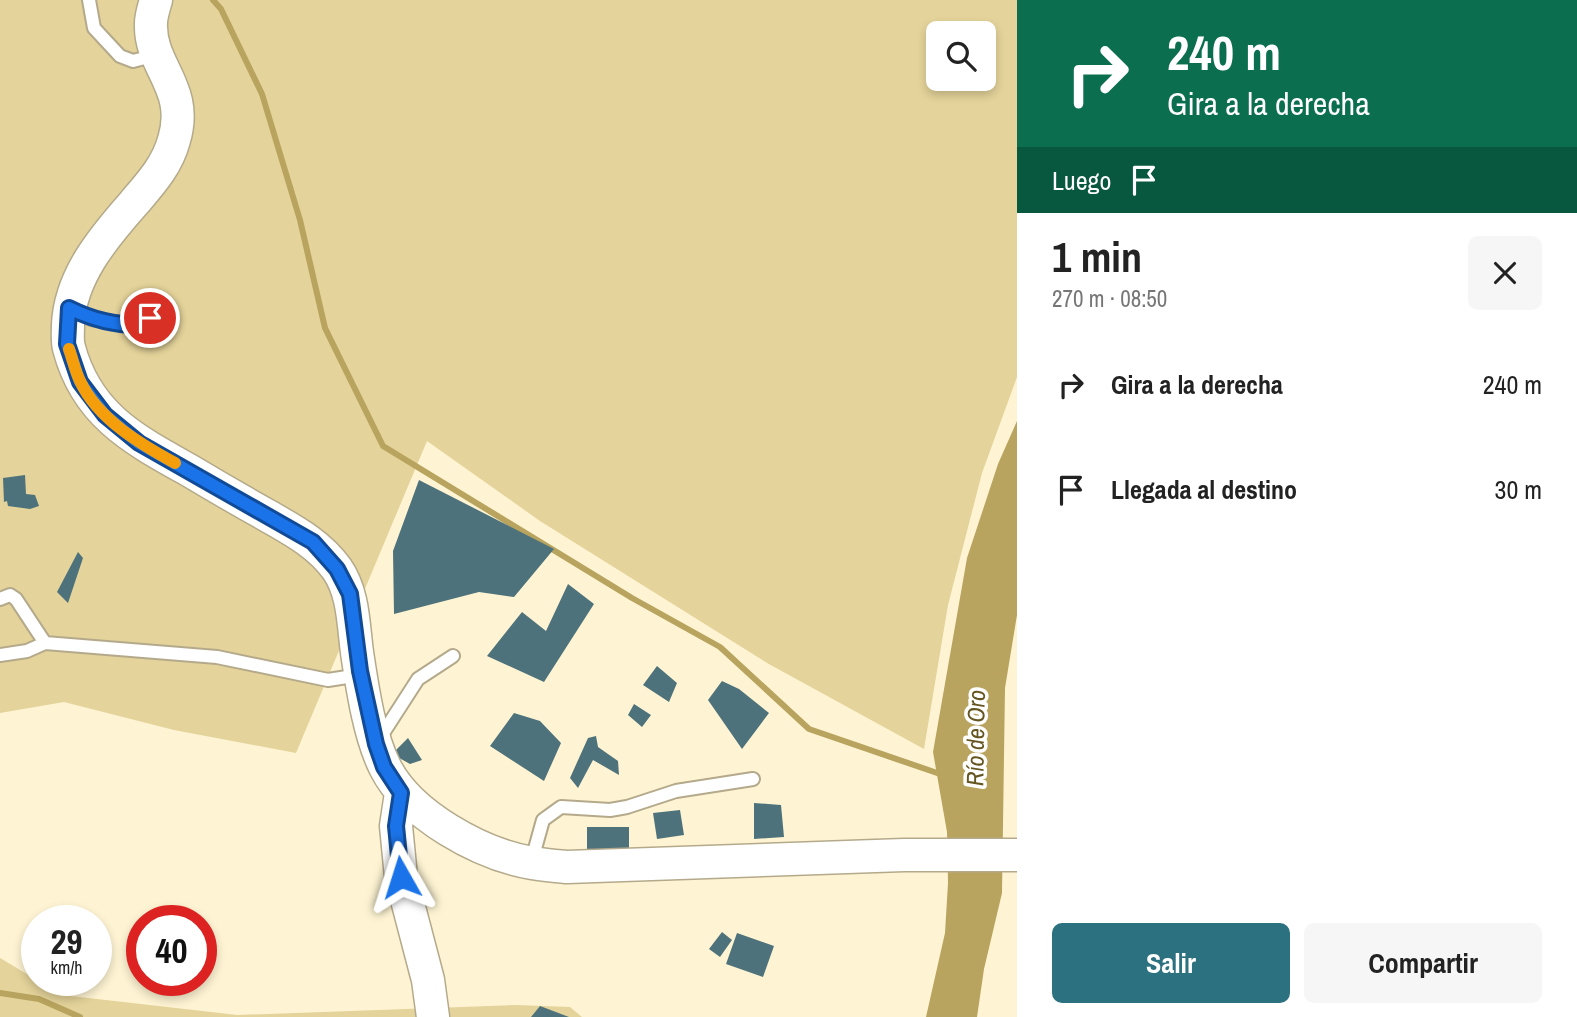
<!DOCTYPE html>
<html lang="es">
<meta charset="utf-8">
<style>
body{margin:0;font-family:"Archivo Narrow",sans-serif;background:#f6f6f6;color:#222;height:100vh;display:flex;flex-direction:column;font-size:26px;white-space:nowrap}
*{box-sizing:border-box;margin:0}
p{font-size:23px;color:#767676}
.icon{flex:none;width:38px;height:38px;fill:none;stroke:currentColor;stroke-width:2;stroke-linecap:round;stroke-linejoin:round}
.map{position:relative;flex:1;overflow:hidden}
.details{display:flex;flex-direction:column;background:#fff;width:560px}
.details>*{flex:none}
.hud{background:#0b6e4f;color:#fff;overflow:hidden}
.controls{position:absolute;left:926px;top:21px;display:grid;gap:14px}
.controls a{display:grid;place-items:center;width:70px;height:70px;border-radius:10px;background:#fff;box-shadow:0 4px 10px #0003;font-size:35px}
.speed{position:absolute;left:21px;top:905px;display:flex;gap:14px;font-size:35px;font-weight:700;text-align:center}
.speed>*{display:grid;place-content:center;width:91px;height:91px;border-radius:50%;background:#fff;box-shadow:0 4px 10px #0003;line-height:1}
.speed small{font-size:18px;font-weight:400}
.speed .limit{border:10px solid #d22;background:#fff;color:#111}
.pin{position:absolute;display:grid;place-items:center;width:60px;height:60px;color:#fff;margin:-30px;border:4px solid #fff;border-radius:50%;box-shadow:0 2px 7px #0007}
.me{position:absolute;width:77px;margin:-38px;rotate:354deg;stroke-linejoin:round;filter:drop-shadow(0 0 5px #0008)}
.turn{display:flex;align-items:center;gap:24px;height:147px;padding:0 35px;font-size:32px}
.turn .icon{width:91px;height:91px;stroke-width:2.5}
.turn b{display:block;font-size:49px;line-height:60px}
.then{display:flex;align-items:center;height:66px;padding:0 35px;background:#0003;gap:14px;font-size:26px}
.round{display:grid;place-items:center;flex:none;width:74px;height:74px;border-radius:10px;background:#f6f6f6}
.headline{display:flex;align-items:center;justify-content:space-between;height:119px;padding:0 35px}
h1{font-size:42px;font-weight:700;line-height:52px}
.cta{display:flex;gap:14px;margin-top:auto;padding:14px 35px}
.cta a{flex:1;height:80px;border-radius:10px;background:#2c7180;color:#fff;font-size:28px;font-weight:700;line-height:80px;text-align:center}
.cta a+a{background:#f6f6f6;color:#222}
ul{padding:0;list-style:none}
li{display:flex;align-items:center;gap:21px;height:105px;padding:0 35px}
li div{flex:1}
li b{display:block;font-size:26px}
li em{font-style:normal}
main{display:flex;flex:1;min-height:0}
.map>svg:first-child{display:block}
</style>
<main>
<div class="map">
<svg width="1017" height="1017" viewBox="0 0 1017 1017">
<rect width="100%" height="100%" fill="#fef4d3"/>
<!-- green -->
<path fill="#e4d39a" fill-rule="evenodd" d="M0,0H1017V377L982,473L948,605L924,749L767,663L540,521L427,441L296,753L174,730L64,702L0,713ZM938,33H984V79H938Z
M0,958L62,995L237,1015L516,1005L570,1007L582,1017H0Z"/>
<!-- water -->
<path fill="#b8a45e" d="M1017,421V615L1005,688L1002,893L984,969L977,1017H926L945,933L948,883L947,832L933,752L967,558L998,464Z"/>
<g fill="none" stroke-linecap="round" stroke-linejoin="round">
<!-- stream -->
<path stroke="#b8a45e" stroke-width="6" d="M213,0L221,9L262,94L300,220L325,328L383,446L632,598L720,647L809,729L943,775
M0,993L39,999L80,1017"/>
</g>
<!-- building -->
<path fill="#4d727b" d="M25,475L26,494L35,495L39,506L30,509L8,506L7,501L4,502L3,478Z
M419,480L554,549L514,597L479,592L394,614L393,551Z
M78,552L83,558L68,603L57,592Z
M568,584L594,604L544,682L487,656L522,612L546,631Z
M657,666L677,683L669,702L643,685Z
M722,681L739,689L769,713L742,749L708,700Z
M634,704L651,715L642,727L628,715Z
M514,713L540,721L561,743L544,781L490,746Z
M596,736L598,747L618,761L619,775L593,760L578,788L570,778L588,738Z
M408,738L422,760L410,764L392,754Z
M754,803L781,805L784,837L754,839Z
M680,810L684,835L657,839L653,813Z
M587,827H629V849H587Z
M722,932L732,940L720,957L709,949Z
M737,933L774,946L763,977L726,964Z
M540,1006L569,1017H531Z"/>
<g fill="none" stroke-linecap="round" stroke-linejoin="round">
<!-- lane casing -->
<g stroke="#b4aa8b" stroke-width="16">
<path id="lane" d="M89,0L94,28L120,56L133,61L156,55
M72,310L91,319L142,326L150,318L156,300
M0,599L10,595L16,599L45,643
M0,655L27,651L45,643L217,657L328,680L347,677L360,671
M378,741L418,679L453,656
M531,863L543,820L561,807L610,810L627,807L676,791L753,779"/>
</g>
<!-- secondary casing -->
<g stroke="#b4aa8b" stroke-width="35">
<path id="secondary" d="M156,0C154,7 151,16 151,23C149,67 190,87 174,140C167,166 150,184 133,204C103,238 70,277 68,325C68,333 67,341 69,348C87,416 135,440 192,472C217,487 243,502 268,516C294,531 319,544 337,569C355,595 353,629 358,659C363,692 370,737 385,767C409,815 480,854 532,863C544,865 556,866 567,867L904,855H1017
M401,793L396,826L401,877L428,980L433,1017"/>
</g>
<!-- lane -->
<use href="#lane" stroke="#fff" stroke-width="12"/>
<!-- secondary -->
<use href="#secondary" stroke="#fff" stroke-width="32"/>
</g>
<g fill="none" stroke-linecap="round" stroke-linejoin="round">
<!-- route casing -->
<g stroke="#114b97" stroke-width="18">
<path id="route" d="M150,318L142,326C114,324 95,321 69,308L67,344L80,382L105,415L139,443L313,542L337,569L350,594L360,671L376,744L384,767L401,793L396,826L401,877"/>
</g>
<!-- route -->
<use href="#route" stroke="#1a73e8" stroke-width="12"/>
<!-- slow -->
<path stroke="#f59e0b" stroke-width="12" d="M69,349C73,360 75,371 80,381C98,419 140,444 175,463"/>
</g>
<g text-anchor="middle" stroke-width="7" stroke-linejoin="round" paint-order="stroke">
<!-- water labels -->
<g font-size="24" font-style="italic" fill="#655621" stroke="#fff">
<text transform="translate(976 738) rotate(-89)" y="8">Río de Oro</text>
</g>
</g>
</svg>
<div class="controls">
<a><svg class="icon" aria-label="search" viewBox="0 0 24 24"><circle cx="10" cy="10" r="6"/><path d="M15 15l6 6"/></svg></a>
</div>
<div class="speed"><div>29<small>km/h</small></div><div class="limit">40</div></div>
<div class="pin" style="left:150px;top:318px;background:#d93025"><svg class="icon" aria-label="arrive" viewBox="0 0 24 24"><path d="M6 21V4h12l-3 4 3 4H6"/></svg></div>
<svg class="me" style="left:401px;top:877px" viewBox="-20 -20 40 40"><path d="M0-17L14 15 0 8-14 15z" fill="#1a73e8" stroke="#fff" stroke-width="4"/></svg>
</div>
<section class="details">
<div class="hud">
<div class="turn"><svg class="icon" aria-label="right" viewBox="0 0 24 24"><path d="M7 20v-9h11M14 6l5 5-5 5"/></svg><div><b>240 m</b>Gira a la derecha</div></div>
<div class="then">Luego<svg class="icon" aria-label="arrive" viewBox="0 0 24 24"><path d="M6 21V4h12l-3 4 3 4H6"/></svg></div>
</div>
<div class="headline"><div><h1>1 min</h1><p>270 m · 08:50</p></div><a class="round"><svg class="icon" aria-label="close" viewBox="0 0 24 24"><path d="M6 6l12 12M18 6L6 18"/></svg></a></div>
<ul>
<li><svg class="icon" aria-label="right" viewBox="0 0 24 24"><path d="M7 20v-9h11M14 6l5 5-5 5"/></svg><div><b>Gira a la derecha</b></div><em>240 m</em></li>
<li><svg class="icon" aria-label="arrive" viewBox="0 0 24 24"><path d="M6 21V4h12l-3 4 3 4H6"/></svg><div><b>Llegada al destino</b></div><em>30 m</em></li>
</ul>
<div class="cta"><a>Salir</a><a>Compartir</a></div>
</section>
</main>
